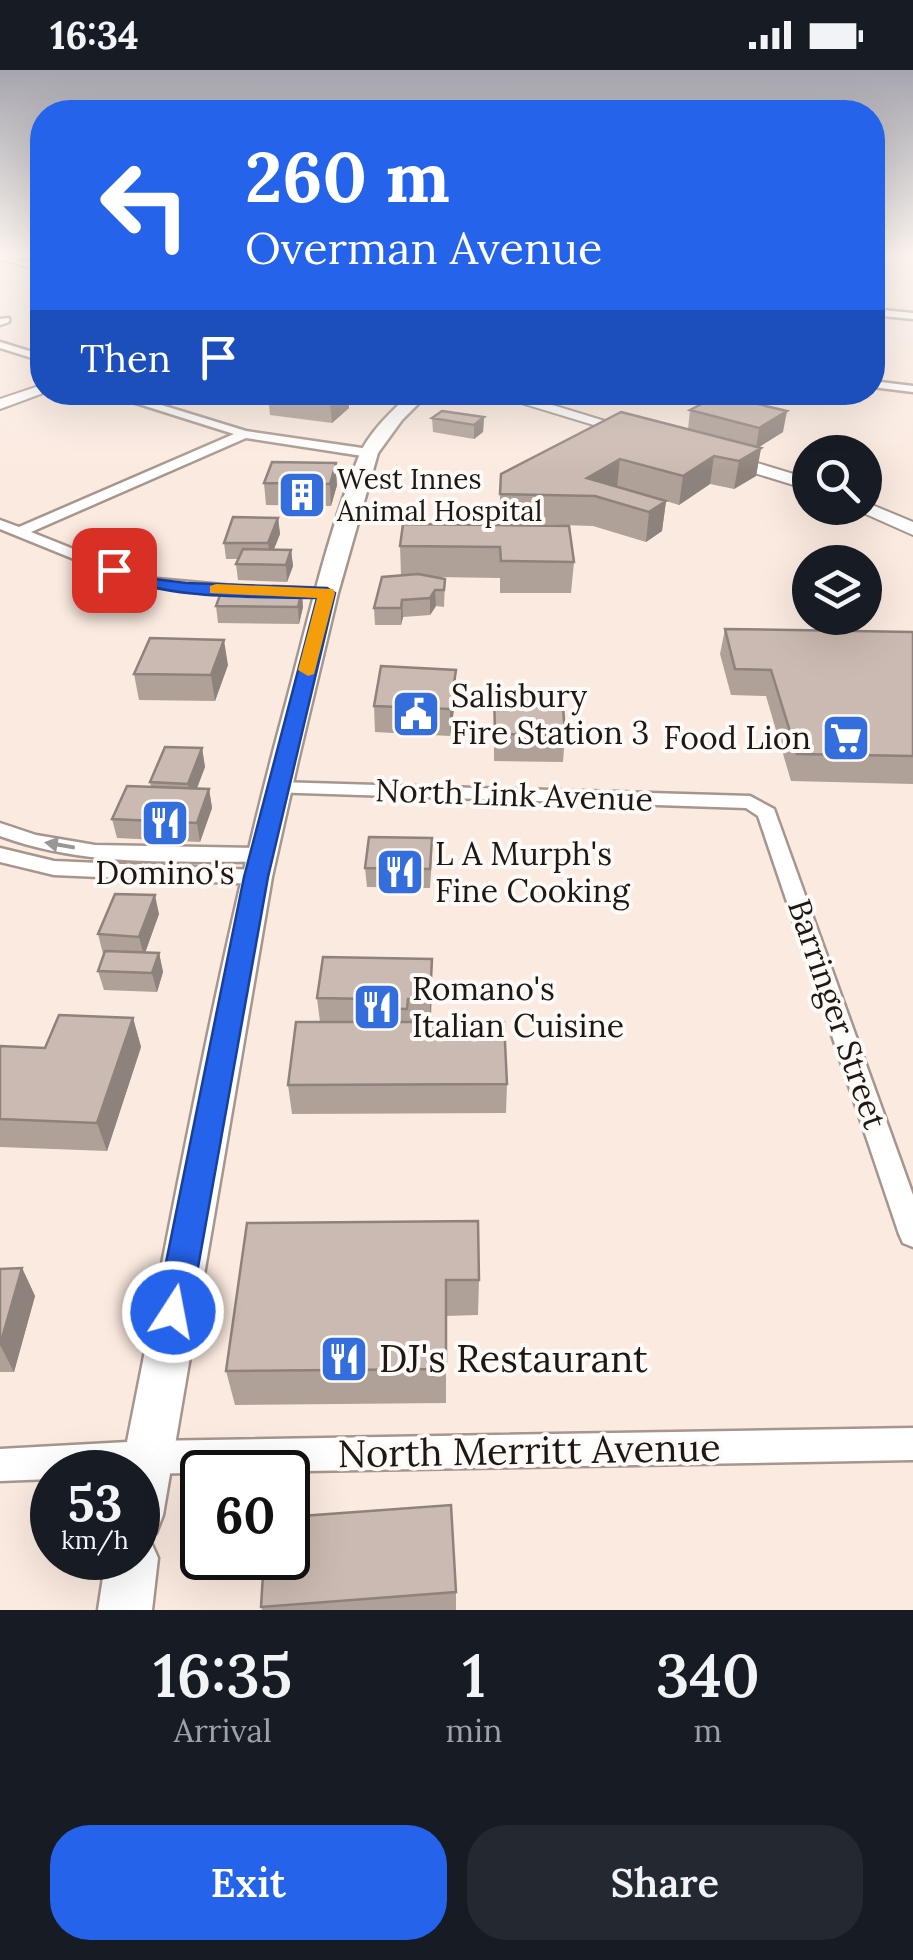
<!DOCTYPE html>
<style>
body{margin:0;font-family:Lora,serif;background:#242831;color:#f1f3f6;height:100vh;display:flex;flex-direction:column;font-size:38px;white-space:nowrap}
*{box-sizing:border-box;margin:0}
p{font-size:32px;color:#9ea1a6}
.icon{flex:none;width:55px;height:55px;fill:none;stroke:currentColor;stroke-width:2;stroke-linecap:round;stroke-linejoin:round}
.map{position:relative;height:1540px;overflow:hidden}
.details{display:flex;flex-direction:column;background:#171b24;flex:1}
.details>*{flex:none}
.guide{position:absolute;left:30px;top:30px;width:855px;height:305px;border-radius:40px;box-shadow:0 10px 40px #0002;background:#2563eb;color:#fff;overflow:hidden}
.fabs{position:absolute;left:792px;top:365px;display:grid;gap:20px}
.fabs a{display:grid;place-items:center;width:90px;height:90px;border-radius:50%;background:#171b24;box-shadow:0 10px 40px #0002;font-size:50px}
.speed{position:absolute;left:30px;top:1380px;display:flex;gap:20px;font-size:50px;font-weight:700;text-align:center}
.speed>*{display:grid;place-content:center;width:130px;height:130px;border-radius:50%;background:#171b24;box-shadow:0 10px 40px #0002;line-height:1}
.speed small{font-size:25px;font-weight:400}
.speed .limit{border:5px solid #111;border-radius:15px;background:#fff;color:#111}
.pin{position:absolute;display:grid;place-items:center;width:85px;height:85px;color:#fff;margin:-42px;border-radius:20px;box-shadow:0 5px 15px #0006}
.me{position:absolute;width:110px;margin:-55px;rotate:11deg;stroke-linejoin:round;filter:drop-shadow(0 0 8px #0008)}
.turn{display:flex;align-items:center;gap:35px;height:210px;padding:0 50px;font-size:45px}
.turn .icon{width:130px;height:130px;stroke-width:2.5}
.turn b{display:block;font-size:70px;line-height:85px}
.then{display:flex;align-items:center;height:95px;padding:0 50px;background:#0003;gap:20px;font-size:38px}
.eta{display:flex;justify-content:space-evenly;align-items:center;height:170px;text-align:center}
.eta b{font-size:60px;font-weight:600;line-height:70px}
.action{display:flex;gap:20px;margin-top:auto;padding:20px 50px}
.action a{flex:1;height:115px;border-radius:40px;background:#2563eb;color:#fff;font-size:40px;font-weight:600;line-height:115px;text-align:center}
.action a+a{background:#242831;color:#f1f3f6}
.status{display:flex;justify-content:space-between;align-items:center;height:70px;padding:0 50px;background:#171b24;direction:ltr}
.status svg{height:28px;fill:currentColor}
.map>svg:first-child{display:block}
</style>
<div class="status"><b>16:34</b><svg viewBox="0 0 49 12"><path d="M0 12V9h3v3zM5 12V6h3v6zM10 12V3h3v9zM15 12V0h3v12zM26 1h20v11H26zM47 4h2v5h-2z"/></svg></div>
<div class="map">
<svg width="913" height="1540" viewBox="0 0 913 1540">
<rect width="100%" height="100%" fill="#fbeae0"/>
<g fill="none" stroke-linecap="round" stroke-linejoin="round">
<!-- street casing -->
<g stroke="#a6968d" stroke-width="5">
<path id="street" d="M872,239L913,243V249L872,245Z
M9,248V252L0,255V249Z
M0,272L42,285V291L0,278Z
M872,311L913,316V322L872,317Z
M101,322H119L246,361L369,379L375,383L369,387L246,368L31,462L146,508L245,517L252,521L245,525L138,515L0,459V450L19,457L234,364Z
M274,517L327,519L334,523L327,527L269,524V518Z
M277,712L750,726L774,739L913,1125V1177L903,1173L899,1164L758,746L746,738L270,722L268,718L270,714Z
M0,753L36,765L95,775L262,778L272,785L262,792C173,791 85,797 0,766Z
M0,778L54,791L256,800L266,807L256,814L54,805L0,792Z
M913,1358V1390L138,1404L52,1402V1409L0,1411V1379L146,1371Z"/>
</g>
<!-- secondary casing -->
<g stroke="#a6968d" stroke-width="4">
<path id="secondary" d="M0,186L42,195V201L0,189Z
M42,315V322H46L0,339V329Z
M485,322H510L644,363L630,366Z
M721,382L810,409V420L715,391L713,387Z
M865,432L913,452V465L859,441L856,438H865Z"/>
</g>
<!-- primary casing -->
<g stroke="#a6968d" stroke-width="5">
<path id="primary" d="M412,322H430L402,350L378,383L338,523L298,691L272,807L163,1445L156,1463L145,1467L150,1470L158,1488L152,1540H98L106,1488H138V1402H121C173,1145 217,886 286,633C308,551 327,464 359,386C369,362 393,340 412,322Z"/>
</g>
<!-- street -->
<use href="#street" fill="#fff" fill-rule="evenodd"/>
<!-- secondary -->
<use href="#secondary" fill="#fff" fill-rule="evenodd"/>
<!-- primary -->
<use href="#primary" fill="#fff" fill-rule="evenodd"/>
</g>
<!-- wall -->
<path fill="#afa098" d="M271,322H348L349,338L332,353L270,345L268,325Z
M690,340L783,362L758,377L761,378L756,406L734,419L710,414L679,435L666,431L662,461L646,472L593,456L499,453L501,404L688,359Z
M484,347L483,362L474,369L433,362L432,348Z
M272,392L337,415L331,436L266,435L264,413Z
M278,448L280,464L274,479L291,480L293,496L287,512L238,510L236,494L238,489H226L224,473Z
M403,454L574,492L571,523H500V508L435,507L445,509L444,537L436,536L430,545L403,547L401,555H375L374,538L401,505L400,476Z
M216,536L303,537L299,554L218,553Z
M725,559L913,562V714L791,711L766,626L731,625L720,584Z
M228,595L215,631L139,630L134,604Z
M494,621L565,665L563,692L494,691Z
M456,626L450,666L375,662L374,636Z
M202,678L205,697L197,719H209L212,738L200,772L117,768L112,749L151,717L150,712Z
M432,787L430,818L367,817L365,798Z
M159,844L145,882L159,883L163,902L157,922L104,920L98,901L104,884H103L98,864Z
M432,917L431,952L507,1014L506,1043L292,1044L288,1015L320,952L317,928Z
M133,948L141,977L107,1081L0,1077V976L45,978Z
M247,1153L479,1210L478,1245L446,1246V1333L235,1335L226,1301Z
M22,1198L35,1226L14,1302H0V1199Z
M456,1522V1540H262L261,1537Z"/>
<!-- shaded-wall -->
<path fill="#8e827c" d="M343,322H348L349,338L332,353L330,333Z
M787,341L783,362L756,379L759,358Z
M484,347L483,362L474,369V355Z
M761,378L756,406L734,419L739,391Z
M714,386L710,414L679,435L683,406Z
M620,389L617,417L587,408Z
M336,393L337,415L331,436L330,414Z
M666,431L662,461L646,472L649,442Z
M278,448L280,464L270,489L268,473Z
M291,480L293,496L287,512L286,495Z
M302,520L303,537L299,554L298,537Z
M435,520L436,536L430,545V528Z
M402,530L403,547L401,555V538Z
M224,570L228,595L215,631L211,605Z
M456,600V626L450,666V639Z
M202,678L205,697L191,732L188,714Z
M209,719L212,738L200,772L197,753Z
M155,825L159,844L144,886L139,867Z
M159,883L163,902L157,922L152,903Z
M432,889V917L430,958V929Z
M133,948L141,977L107,1081L97,1053Z
M22,1198L35,1226L14,1302L0,1275Z"/>
<!-- building -->
<path fill="#cbbab1" stroke="#8e827c" stroke-width="2.5" d="M271,322H343L330,333L268,325Z
M719,325L787,341L759,358L690,340Z
M442,341L484,347L474,355L432,348Z
M621,342L761,378L739,391L714,386L683,406L620,389L587,408L666,431L649,442L595,426L500,424L501,404Z
M272,392L336,393L330,414L264,413Z
M233,447L278,448L268,473H224Z
M403,454L569,456L574,492L501,491L500,477L400,476Z
M243,479L291,480L286,495L236,494Z
M418,504L445,509L444,520H435L430,528L402,530L401,538H374L382,507Z
M222,520H302L298,537L216,536Z
M725,559L913,562V686L797,684L771,600L735,599Z
M150,568L224,570L211,605L134,604Z
M381,596L456,600L450,639L374,636Z
M494,621L562,622L565,665L495,664Z
M165,677L202,678L188,714L150,712Z
M127,716L209,719L197,753L112,749Z
M369,767L432,768L430,799L365,798Z
M115,824L155,825L139,867L98,864Z
M105,881L159,883L152,903L98,901Z
M323,887L432,889L430,929H408L407,939L368,938L369,929L317,928Z
M59,945L133,948L97,1053L0,1049V976L45,978Z
M296,952H504L507,1014L288,1015Z
M478,1151L479,1210H446V1299L226,1301L247,1153Z
M22,1198L0,1275V1199Z
M451,1435L456,1522L261,1537L264,1488H288V1447Z"/>
<!-- one-way arrows -->
<defs><path id="oneway-solid" d="M-6-.8H1V-3.2L6.5 0L1 3.2V.8H-6Z" transform="scale(2.5)"/></defs>
<use fill="#999795" href="#oneway-solid" transform="translate(60 775) rotate(-170)"/>
<!-- sky -->
<linearGradient id="sky" x2="0" y2="1"><stop stop-color="#a6a5ae"/><stop offset="0.46" stop-color="#fdf6f1"/><stop offset="1" stop-color="#fdf6f1" stop-opacity="0"/></linearGradient>
<rect width="913" height="402" fill="url(#sky)"/>
<!-- route -->
<path fill="#2563eb" stroke="#184099" stroke-width="2.5" d="M114,495L146,508L186,513L327,518L335,523L268,807L190,1242L185,1254L173,1258L161,1254L156,1242L244,807L317,528C247,526 173,531 108,503L105,500Z"/>
<!-- slow -->
<path fill="#f59e0b" d="M216,514L333,519L335,523L314,604L308,606L298,600L317,528L210,523V516Z"/>
<!-- icons -->
<defs>
<g id="building-square" transform="scale(2.5)"><rect x="-9" y="-9" width="18" height="18" rx="4" fill="#346edc" stroke="#fefaf8"/><path d="M-4-6H4V6H1V3H-1V6H-4ZM-2.5-4.3h1.7v1.8h-1.7ZM.8-4.3h1.7v1.8H.8ZM-2.5-1h1.7V.8h-1.7ZM.8-1h1.7V.8H.8Z" fill="#fff"/></g>
<g id="civic-square" transform="scale(2.5)"><rect x="-9" y="-9" width="18" height="18" rx="4" fill="#346edc" stroke="#fefaf8"/><path d="M-.6-6.5H3V-4.5H.6V-3L4-1V1h2V6H-6V1h2V-1L-.6-3ZM-1.2 2.5V6h2.4V2.5Z" fill="#fff"/></g>
<g id="supermarket-square" transform="scale(2.5)"><rect x="-9" y="-9" width="18" height="18" rx="4" fill="#346edc" stroke="#fefaf8"/><path d="M-6-5.5h2.5l.6 2H6L4.5 2H-2.5L-4.4-4H-6ZM-1.5 3.2a1.3 1.3 0 1 0 .1 0ZM3 3.2a1.3 1.3 0 1 0 .1 0Z" fill="#fff"/></g>
<g id="restaurant-square" transform="scale(2.5)"><rect x="-9" y="-9" width="18" height="18" rx="4" fill="#346edc" stroke="#fefaf8"/><path d="M-5-6h1v4h1v-4h1v4h1v-4h1v5L-1.5 .5V6h-2V.5L-5-1ZM5-6V6H3V1.5H1.5Q1.5-4 5-6Z" fill="#fff"/></g>
</defs>
<g fill-rule="evenodd">
<use href="#building-square" x="302" y="425"/>
<use href="#civic-square" x="416" y="644"/>
<use href="#supermarket-square" x="846" y="668"/>
<use href="#restaurant-square" x="165" y="753"/>
<use href="#restaurant-square" x="400" y="802"/>
<use href="#restaurant-square" x="377" y="937"/>
<use href="#restaurant-square" x="344" y="1289"/>
</g>
<g text-anchor="middle" stroke-width="8" stroke-linejoin="round" paint-order="stroke">
<!-- far-poi labels -->
<g font-size="28" fill="#1d1814" stroke="#fefaf8" text-anchor="start">
<text x="337" y="419">West Innes<tspan x="337" dy="32">Animal Hospital</tspan></text>
</g>
<!-- poi labels -->
<g font-size="32" fill="#1d1814" stroke="#fefaf8" text-anchor="start">
<text x="451" y="637">Salisbury<tspan x="451" dy="37">Fire Station 3</tspan></text>
<text x="811" y="679" text-anchor="end">Food Lion</text>
<text x="435" y="795">L A Murph's<tspan x="435" dy="37">Fine Cooking</tspan></text>
<text x="165" y="814" text-anchor="middle">Domino's</text>
<text x="412" y="930">Romano's<tspan x="412" dy="37">Italian Cuisine</tspan></text>
</g>
<!-- street labels -->
<g font-size="32" fill="#1d1814" stroke="#fefaf8">
<text transform="translate(514 725) rotate(2)" y="11">North Link Avenue</text>
<text transform="translate(837 944) rotate(71)" y="11">Barringer Street</text>
</g>
<!-- near-poi labels -->
<g font-size="38" fill="#1d1814" stroke="#fefaf8" text-anchor="start">
<text x="379" y="1302">DJ's Restaurant</text>
</g>
<!-- near-street labels -->
<g font-size="38" fill="#1d1814" stroke="#fefaf8">
<text transform="translate(529 1381) rotate(-1)" y="13">North Merritt Avenue</text>
</g>
</g>
</svg>
<div class="fabs">
<a><svg class="icon" aria-label="search" viewBox="0 0 24 24"><circle cx="10" cy="10" r="6"/><path d="M15 15l6 6"/></svg></a>
<a><svg class="icon" aria-label="layers" viewBox="0 0 24 24"><path d="M12 4l9 5-9 5-9-5zM3 14l9 5 9-5"/></svg></a>
</div>
<div class="speed"><div>53<small>km/h</small></div><div class="limit">60</div></div>
<div class="pin" style="left:114px;top:500px;background:#d93025"><svg class="icon" aria-label="arrive" viewBox="0 0 24 24"><path d="M6 21V4h12l-3 4 3 4H6"/></svg></div>
<svg class="me" style="left:173px;top:1242px" viewBox="-20 -20 40 40"><circle r="17" fill="#2563eb" stroke="#fff" stroke-width="3"/><path d="M0-11L8 9 0 5-8 9z" fill="#fff"/></svg>
<div class="guide">
<div class="turn"><svg class="icon" aria-label="left" viewBox="0 0 24 24"><path d="M17 20v-9H6M10 6l-5 5 5 5"/></svg><div><b>260 m</b>Overman Avenue</div></div>
<div class="then">Then<svg class="icon" aria-label="arrive" viewBox="0 0 24 24"><path d="M6 21V4h12l-3 4 3 4H6"/></svg></div>
</div>
</div>
<section class="details">
<div class="eta">
<div><b>16:35</b><p>Arrival</p></div>
<div><b>1</b><p>min</p></div>
<div><b>340</b><p>m</p></div>
</div>
<div class="action"><a>Exit</a><a>Share</a></div>
</section>
